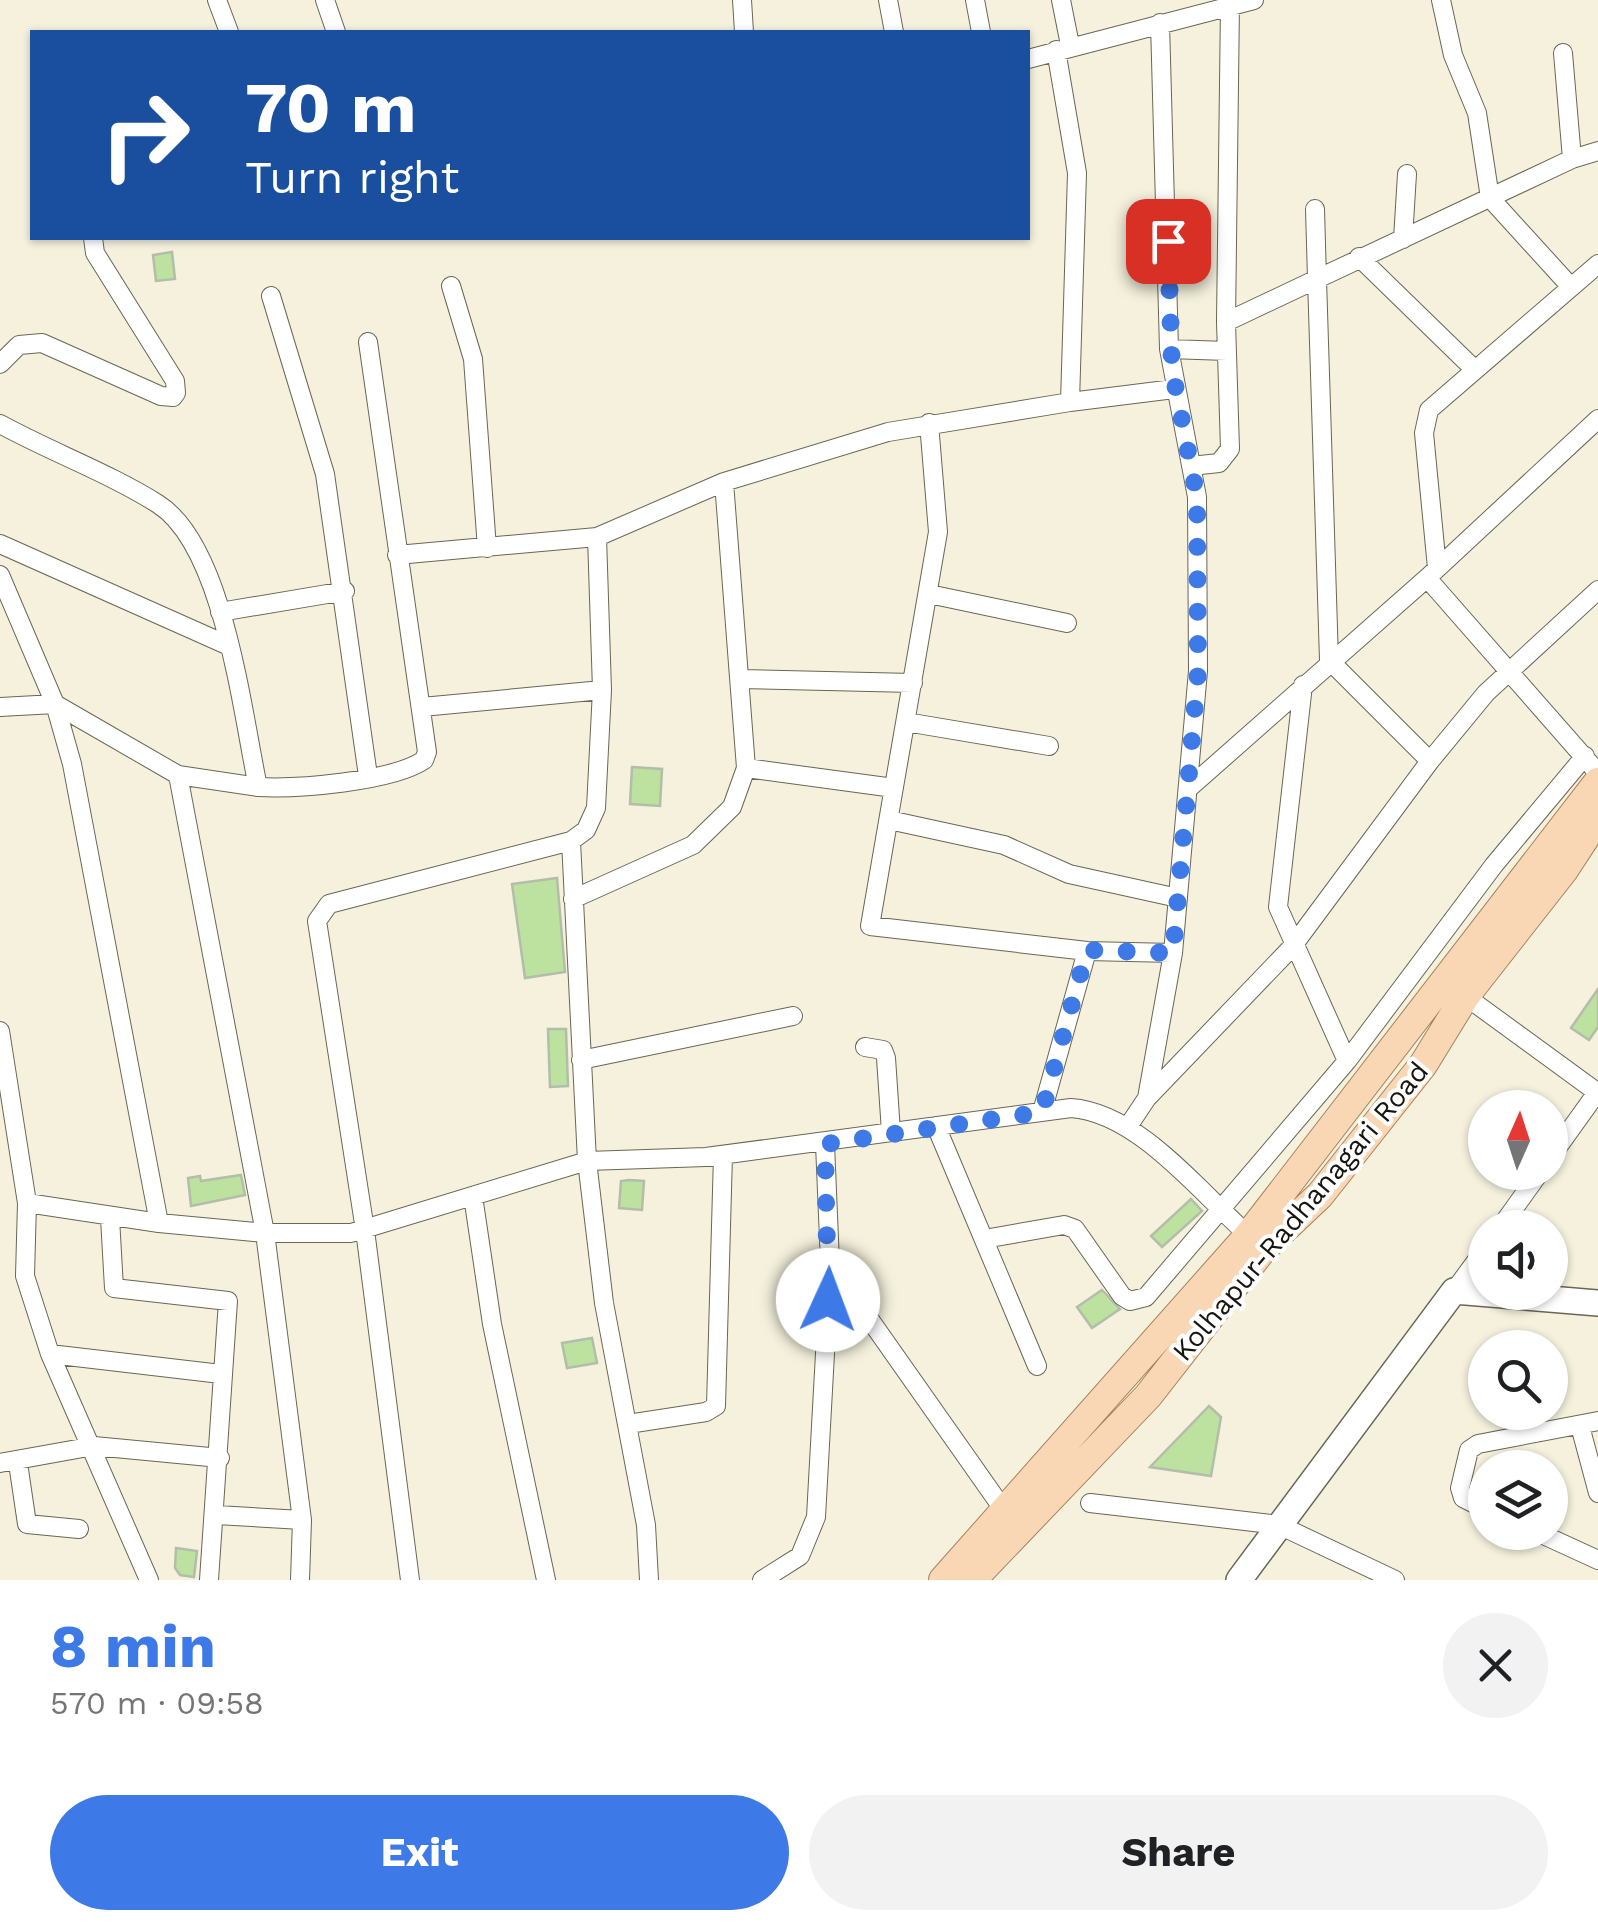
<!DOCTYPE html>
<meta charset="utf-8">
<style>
body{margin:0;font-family:"Work Sans",sans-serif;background:#f2f2f2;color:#202124;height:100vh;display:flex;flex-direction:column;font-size:38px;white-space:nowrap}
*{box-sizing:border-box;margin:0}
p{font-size:32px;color:#757577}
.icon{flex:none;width:55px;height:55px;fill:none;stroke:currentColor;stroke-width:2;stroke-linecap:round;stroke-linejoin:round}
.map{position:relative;height:1580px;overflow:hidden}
.side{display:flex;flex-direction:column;background:#fff;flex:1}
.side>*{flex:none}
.guide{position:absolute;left:30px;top:30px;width:1000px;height:210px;border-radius:0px;box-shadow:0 2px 8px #0004;background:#1a4fa0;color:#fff;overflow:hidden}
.needle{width:65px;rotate:3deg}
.controls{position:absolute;left:1468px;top:1090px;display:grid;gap:20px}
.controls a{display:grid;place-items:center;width:100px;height:100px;border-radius:50%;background:#fff;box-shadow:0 2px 8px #0004;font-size:50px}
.pin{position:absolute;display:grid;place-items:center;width:85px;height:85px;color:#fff;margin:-42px;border-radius:20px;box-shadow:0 5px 15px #0006}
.me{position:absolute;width:110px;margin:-55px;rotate:2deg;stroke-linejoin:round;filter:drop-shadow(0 0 8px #0008)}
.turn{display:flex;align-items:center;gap:35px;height:210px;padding:0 50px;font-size:45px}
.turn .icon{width:130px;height:130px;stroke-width:2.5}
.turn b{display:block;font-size:70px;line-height:85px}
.round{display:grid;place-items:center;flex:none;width:105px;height:105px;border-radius:52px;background:#f2f2f2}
.head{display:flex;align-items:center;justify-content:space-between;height:170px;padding:0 50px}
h1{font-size:60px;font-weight:700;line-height:75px;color:#3e79e8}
.cta{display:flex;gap:20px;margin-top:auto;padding:20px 50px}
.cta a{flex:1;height:115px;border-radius:60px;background:#3e79e8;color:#fff;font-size:40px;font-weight:700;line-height:115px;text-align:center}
.cta a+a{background:#f2f2f2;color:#202124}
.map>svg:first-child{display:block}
</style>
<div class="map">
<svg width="1598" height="1580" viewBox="0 0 1598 1580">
<rect width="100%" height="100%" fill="#f5f1dd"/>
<!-- building -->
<path fill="#bde29f" stroke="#b3bdab" stroke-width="2.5" d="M172,252L175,279L156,281L153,255Z
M632,767L662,769L660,806L630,804Z
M557,878L565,972L525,978L512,884Z
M1598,989V1027L1589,1040L1571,1028Z
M548,1029H566L568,1086L550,1087Z
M241,1175L245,1195L191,1206L188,1178L200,1176L201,1181Z
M629,1180L644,1181L642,1210L619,1208L621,1181Z
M1191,1199L1202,1211L1162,1247L1151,1236Z
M1102,1290L1120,1309L1092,1328L1077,1307Z
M592,1338L597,1363L567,1368L562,1343Z
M1209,1406L1221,1417L1211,1476L1150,1467Z
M176,1548L197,1551L194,1577L180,1575L175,1568Z"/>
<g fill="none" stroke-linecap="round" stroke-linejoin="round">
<!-- street casing -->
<g stroke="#696654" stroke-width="20">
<path id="street" d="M217,0L229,32
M325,0L336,32
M742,0L744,32
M888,0L894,32
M975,0L981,32
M1061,0L1070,45
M1441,0L1453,55L1477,113L1490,198L1571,287
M1056,50L1077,173L1070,402L1174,389
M1563,53L1572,159
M1028,59L1254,0
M1598,151L1572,159L1317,279L1329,660L1430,761L1486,693L1598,590
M1403,239L1407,174
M1359,257L1473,368
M451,286L473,359L487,548
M271,296L325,474L368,776
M1226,322L1230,4
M1169,349L1227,351
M0,364L19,345L42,343L161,396L173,397L176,393L175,381L95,253L93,238
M929,423L938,532L870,926L1087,951L1173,953
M0,424C51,452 109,473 158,504C224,546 242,712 258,787L178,775L265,1233L302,1520L300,1580
M1191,466L1219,463L1230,449L1226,322L1317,279L1315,209
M0,544L227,645
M397,555L597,537L724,482L888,432L1070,402
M1437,568L1424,433L1429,410L1598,264
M0,575L55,704L72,764L159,1223
M1427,578L1598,773
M929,594L1067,623
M220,612L345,591
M740,679L913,683
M1303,685L1278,907L1347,1061
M0,707L55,704L178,775
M422,707L602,690
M906,722L1049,746
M746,768L894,788
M258,787C297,789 391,782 424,760L427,752L368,342
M1189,788L1427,578L1598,419
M889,820L1004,845L1069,874L1178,898
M571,841L587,1161L604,1303L646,1525L649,1580
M573,899L693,845L732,807L746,768L724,482
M1457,990L1598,1093
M0,1031L27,1203L25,1276L50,1354L149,1580
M865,1047L883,1050L886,1058L891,1132
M581,1060L793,1016
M1148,1097L1292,947L1430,761
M1042,1112L1087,951
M1129,1125L1147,1098L1173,953L1198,671L1197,497L1169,349L1160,23
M936,1126L1037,1366
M1550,1158L1598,1091
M473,1196L492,1324L546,1580
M27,1203L159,1223L265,1233H351L587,1161L706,1157L1071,1108C1141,1113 1204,1198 1256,1242
M110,1218L114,1288L228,1301L209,1580
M1500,1228L1540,1172
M984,1239L1064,1225L1075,1229L1122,1296L1130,1301L1146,1297L1347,1061L1494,865L1585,756
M830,1263L1008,1516
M1454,1291L1485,1249
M50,1354L221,1374
M628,1424L706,1412L716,1406L723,1155
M1580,1426L1598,1493
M0,1463L94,1446L220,1458
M18,1463L27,1524L79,1529
M1090,1503L1279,1525L1395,1580
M1485,1509L1463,1498L1460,1488L1469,1450L1478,1444L1598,1421
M217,1515L302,1520
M1537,1532L1598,1560
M410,1580L365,1230L317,921L329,904L571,841L586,830L596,808L602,690L597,537
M762,1580L800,1556L816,1517L830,1263L825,1144"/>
</g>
<!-- secondary casing -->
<g stroke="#696654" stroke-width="28">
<path id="secondary" d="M1239,1580L1454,1291L1598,1303"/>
</g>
<!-- primary casing -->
<g stroke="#a7825a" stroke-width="30">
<path id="primary" d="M943,1580L1248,1236L1598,782
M972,1580L1148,1396L1263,1249L1320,1195L1423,1065L1466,995L1564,870L1598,818"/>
</g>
<!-- street -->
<use href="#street" stroke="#fff" stroke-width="18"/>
<!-- secondary -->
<use href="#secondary" stroke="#fff" stroke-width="25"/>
<!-- primary -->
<use href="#primary" stroke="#f9d7b5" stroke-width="28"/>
</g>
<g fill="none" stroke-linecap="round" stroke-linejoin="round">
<!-- route -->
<path stroke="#3e79e8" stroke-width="18" stroke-dasharray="0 32.4" d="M828,1300L825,1144L1042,1112L1087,950L1173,953L1198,672L1197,497L1172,369L1168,241"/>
</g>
<g text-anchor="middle" stroke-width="8" stroke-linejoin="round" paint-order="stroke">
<!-- street labels -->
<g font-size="28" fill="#16150e" stroke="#fff">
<text transform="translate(1300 1211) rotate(-50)" y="10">Kolhapur-Radhanagari Road</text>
</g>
</g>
</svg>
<div class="controls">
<a><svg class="needle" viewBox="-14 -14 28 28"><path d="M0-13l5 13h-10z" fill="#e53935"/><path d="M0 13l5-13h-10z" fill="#757577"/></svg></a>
<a><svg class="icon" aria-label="sound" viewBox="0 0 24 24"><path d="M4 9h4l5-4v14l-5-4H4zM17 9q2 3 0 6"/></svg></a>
<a><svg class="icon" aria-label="search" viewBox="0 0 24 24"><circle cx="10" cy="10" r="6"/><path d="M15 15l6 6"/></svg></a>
<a><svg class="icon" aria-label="layers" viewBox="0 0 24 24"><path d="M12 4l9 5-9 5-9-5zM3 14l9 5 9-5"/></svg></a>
</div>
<div class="pin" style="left:1168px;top:241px;background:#d93025"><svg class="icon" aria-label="arrive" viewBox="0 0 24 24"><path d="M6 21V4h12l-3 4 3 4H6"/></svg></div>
<svg class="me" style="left:828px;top:1300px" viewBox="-20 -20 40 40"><circle r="19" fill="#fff"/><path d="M0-13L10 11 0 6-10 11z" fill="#3e79e8"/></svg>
<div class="guide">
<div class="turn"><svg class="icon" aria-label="right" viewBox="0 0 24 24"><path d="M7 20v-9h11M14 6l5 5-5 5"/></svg><div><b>70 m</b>Turn right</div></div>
</div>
</div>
<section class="side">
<div class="head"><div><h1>8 min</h1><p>570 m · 09:58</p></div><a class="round"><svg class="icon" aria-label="close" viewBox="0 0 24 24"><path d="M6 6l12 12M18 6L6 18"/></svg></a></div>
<div class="cta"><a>Exit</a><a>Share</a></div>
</section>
